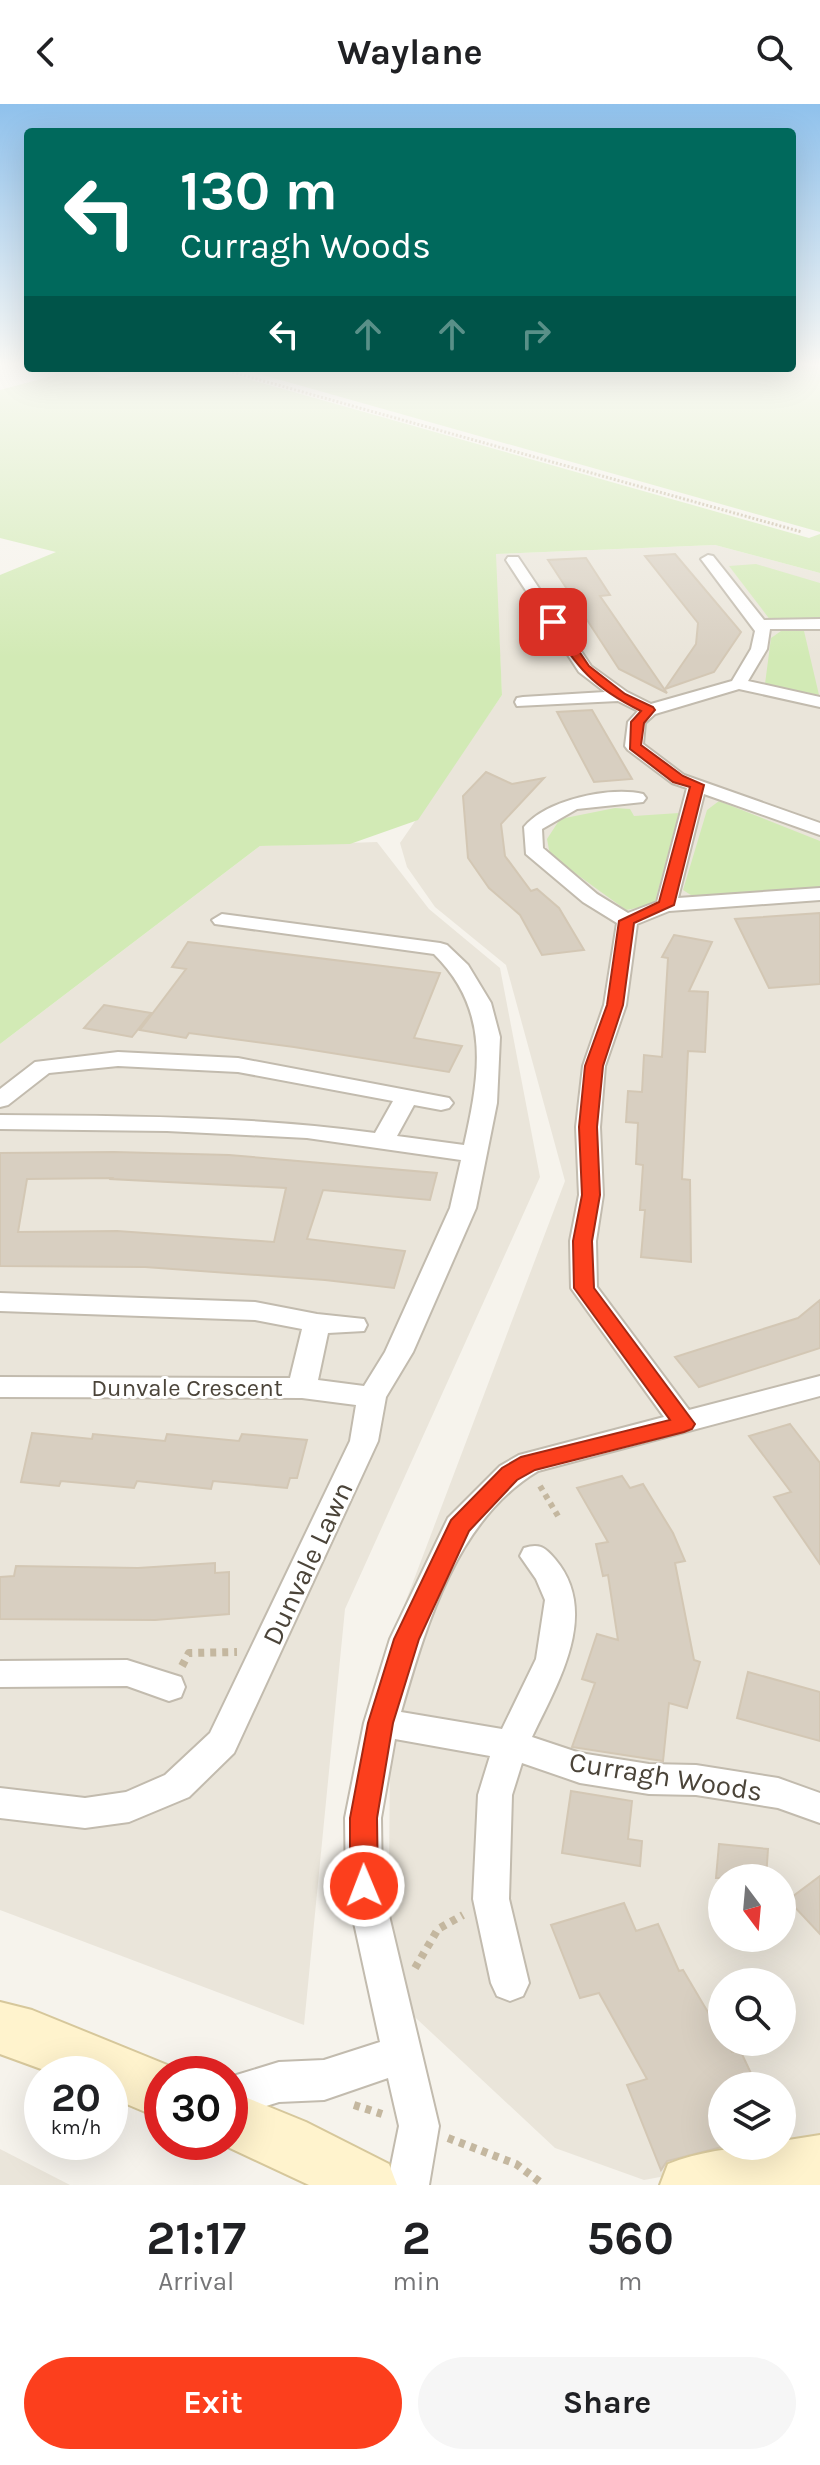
<!DOCTYPE html>
<style>
body{margin:0;font-family:Karla,sans-serif;background:#f6f6f6;color:#202124;height:100vh;display:flex;flex-direction:column;font-size:30px;white-space:nowrap}
*{box-sizing:border-box;margin:0}
p{font-size:26px;color:#757577}
.icon{flex:none;width:44px;height:44px;fill:none;stroke:currentColor;stroke-width:2;stroke-linecap:round;stroke-linejoin:round}
.map{position:relative;height:2081px;overflow:hidden}
.sheet{display:flex;flex-direction:column;background:#fff;flex:1}
.sheet>*{flex:none}
.top-card{position:absolute;left:24px;top:24px;width:772px;height:244px;border-radius:8px;box-shadow:0 8px 32px #0002;background:#00695c;color:#fff;overflow:hidden}
.needle{width:52px;rotate:164deg}
.buttons{position:absolute;left:708px;top:1760px;display:grid;gap:16px}
.buttons a{display:grid;place-items:center;width:88px;height:88px;border-radius:50%;background:#fff;box-shadow:0 8px 32px #0002;font-size:40px}
.speed{position:absolute;left:24px;top:1952px;display:flex;gap:16px;font-size:40px;font-weight:700;text-align:center}
.speed>*{display:grid;place-content:center;width:104px;height:104px;border-radius:50%;background:#fff;box-shadow:0 8px 32px #0002;line-height:1}
.speed small{font-size:20px;font-weight:400}
.speed .limit{border:12px solid #d22;background:#fff;color:#111}
.pin{position:absolute;display:grid;place-items:center;width:68px;height:68px;color:#fff;margin:-34px;border-radius:16px;box-shadow:0 4px 12px #0006}
.me{position:absolute;width:88px;margin:-44px;rotate:359deg;stroke-linejoin:round;filter:drop-shadow(0 0 6px #0008)}
.turn{display:flex;align-items:center;gap:28px;height:168px;padding:0 24px;font-size:36px}
.turn .icon{width:104px;height:104px;stroke-width:2.5}
.turn b{display:block;font-size:56px;line-height:68px}
.lanes{display:flex;align-items:center;height:76px;padding:0 24px;background:#0003;justify-content:center;gap:40px;direction:ltr}
.lanes .off{opacity:.35}
.eta{display:flex;justify-content:space-evenly;align-items:center;height:136px;text-align:center}
.eta b{font-size:48px;font-weight:700;line-height:56px}
.action{display:flex;gap:16px;margin-top:auto;padding:16px 24px}
.action a{flex:1;height:92px;border-radius:48px;background:#fc3f1d;color:#fff;font-size:32px;font-weight:700;line-height:92px;text-align:center}
.action a+a{background:#f6f6f6;color:#202124}
header{display:flex;justify-content:space-between;align-items:center;height:104px;padding:0 24px;background:#fff;font-size:36px;font-weight:700}
.map>svg:first-child{display:block}
</style>
<header><svg class="icon" aria-label="back" viewBox="0 0 24 24"><path d="M15 5l-7 7 7 7"/></svg>Waylane<svg class="icon" aria-label="search" viewBox="0 0 24 24"><circle cx="10" cy="10" r="6"/><path d="M15 15l6 6"/></svg></header>
<div class="map">
<svg width="820" height="2081" viewBox="0 0 820 2081">
<rect width="100%" height="100%" fill="#f6f3ec"/>
<!-- residential -->
<path fill="#eae5da" fill-rule="evenodd" d="M715,441L820,469V2043L644,2076L555,2044L388,1888L391,1536L565,1077L506,861L435,803L407,763L400,739L502,591L495,450ZM722,1774H782V1834H722ZM722,1878H782V1938H722ZM722,1982H782V2042H722Z
M377,738L429,805L500,864L540,1073L345,1505L304,1921L0,1806V940L260,742Z
M0,2045L70,2081H0Z"/>
<!-- green -->
<path fill="#d2eab5" d="M792,262H820V428L238,264Z
M164,264L213,265L809,434L820,430V469L715,441L496,450L502,591L418,716L350,740L260,742L0,940V471L56,448L0,434V286L78,265L111,275Z
M756,460L820,479V518L771,517L729,462Z
M781,527H804L819,591L765,580L771,534Z
M719,697L820,737V784L694,793L683,786L707,706Z
M615,704L630,705L634,712L679,709L654,801L626,806L550,751L547,735L560,715Z"/>
<!-- building -->
<path fill="#d8cfc1" stroke="#d3c7b4" stroke-width="2" fill-rule="evenodd" d="M675,450L741,528L714,568L665,585L696,540L698,519L645,452Z
M586,454L610,491L600,492L667,589L619,565L548,456Z
M592,606L632,675L594,678L557,608Z
M486,668L512,680L544,674L501,720L505,752L531,787L537,785L559,804L584,846L542,851L520,811L489,784L468,754L463,692Z
M820,809V880L769,884L735,815Z
M674,831L712,838L689,887L708,888L705,948L688,947L682,1075L690,1076L691,1158L641,1153L645,1106H640L643,1061L636,1060L638,1019L626,1018L628,987L642,988L644,951L662,953L668,854L662,853Z
M188,838L440,869L414,934L462,942L449,968L294,943L189,929L186,934L140,926L186,865L172,863Z
M104,901L127,905L151,909L132,933L84,924Z
M114,1048L229,1051L437,1069L430,1096L323,1086L307,1135L405,1147L394,1184L325,1176L145,1163L0,1162V1049ZM112,1074L111,1075L286,1084L274,1138L117,1127L18,1128L27,1075Z
M820,1196V1244L699,1283L675,1253L798,1214Z
M790,1320L820,1359V1460L774,1393L791,1388L749,1332Z
M32,1329L92,1335L93,1330L165,1337L167,1330L239,1337L242,1330L307,1336L297,1374H290L287,1384L213,1377L211,1385L137,1377L134,1384L61,1377L59,1382L21,1378Z
M622,1372L630,1384L643,1380L673,1429L685,1457L675,1459L694,1556L700,1558L687,1604L669,1599L663,1657L572,1643L595,1579L582,1575L597,1530L618,1536L608,1471L603,1472L596,1440L608,1438L577,1384Z
M215,1459V1469L229,1468V1510L155,1516L0,1515V1473L14,1472L16,1462L138,1464Z
M748,1568L820,1588V1637L737,1614Z
M571,1687L632,1697L628,1735L642,1737L640,1762L562,1749Z
M719,1740L768,1745L766,1774H716Z
M820,1772V1830L788,1796Z
M624,1799L636,1827L658,1820L679,1867L683,1866L722,1932V1938H726L732,1948L740,1946L757,1982H722V2043L667,2057L661,2066L627,1981L647,1975L599,1889L580,1894L551,1821Z"/>
<g fill="none" stroke-linecap="round" stroke-linejoin="round">
<!-- street casing -->
<g stroke="#c2bbae" stroke-width="4">
<path id="street" d="M708,451L713,452L764,516L820,515V525H770L767,545L748,577L820,593V603L739,585L655,610L645,619L643,640L684,671L820,719V731L704,690L678,794L820,784V796L669,807L637,820L626,901L605,962L600,1023L603,1091L596,1137L597,1183L689,1306L820,1272V1292L538,1367C456,1416 426,1522 401,1608L502,1625L536,1555L545,1496L536,1475L520,1452L524,1444C539,1439 545,1443 555,1455C601,1509 557,1580 532,1633L580,1649L649,1660L696,1661L778,1674L820,1689V1719L778,1704L696,1691L649,1690L580,1679L522,1659L512,1691L509,1795L529,1879L523,1892L510,1897L497,1892L491,1879L473,1795L478,1691L490,1652L395,1635L381,1714L382,1782L439,2022L429,2081H387L399,2022L388,1974L324,1996L279,1998L230,2013V1973L279,1958L324,1956L380,1938L346,1782L345,1714L364,1619L390,1535L448,1414L500,1362L519,1351L664,1313L571,1184L570,1137L579,1091L576,1023L583,962L604,901L617,819L583,798L526,750L524,723C546,696 610,682 643,690L646,694L643,698L577,705L542,725L543,744L597,790L628,809L657,798L687,684L672,679L628,646L625,642L628,618L638,607L618,597L517,602L515,598L517,594L523,593L605,588L579,568L506,456L508,453H518L591,562L627,588L651,600L732,577L751,545L755,527L701,455Z
M222,810L440,839L447,841L468,861L491,899L500,933L497,999L476,1104L413,1248L386,1293L378,1337L234,1649L189,1693L129,1718L85,1724L0,1714V1684L85,1694L126,1688L165,1671L210,1629L350,1337L356,1301L302,1294L0,1293V1273L290,1274L302,1225L255,1216L0,1207V1189L255,1198L317,1210L364,1215L367,1221L364,1227L328,1229L318,1276L364,1282L385,1248L450,1104L461,1056L307,1034L167,1027L0,1025V1011C125,1012 251,1012 375,1029L393,997L238,968L118,962L49,969L8,1001L0,1003V985L35,958L118,948L238,954L449,994L453,999L449,1004L441,1006L414,1001L397,1032L464,1041C480,970 491,906 434,850L215,820L212,816Z
M127,1556L181,1573L185,1583L181,1593L169,1597L127,1582L0,1583V1557Z"/>
</g>
<!-- secondary casing -->
<g stroke="#d6c79b" stroke-width="4">
<path id="secondary" d="M0,1898L32,1906L182,1967L183,1970H162V2015L110,1993V1970H55L0,1950Z
M230,1987L306,2018L389,2060L397,2081H309L217,2038H230Z
M820,2031V2081H660L668,2060C704,2046 744,2042 782,2042V2037Z"/>
</g>
<!-- path-far2 -->
<path stroke="#c4b79f" stroke-width="3" stroke-dasharray="2 2" stroke-linecap="butt" d="M217,264L802,428"/>
<!-- path-far1 -->
<path stroke="#c4b79f" stroke-width="6" stroke-dasharray="5 5" stroke-linecap="butt" d="M540,1382L558,1412"/>
<!-- path -->
<path stroke="#c4b79f" stroke-width="8" stroke-dasharray="6 6" stroke-linecap="butt" d="M182,1562L189,1549L237,1548
M415,1864L438,1825L463,1811
M354,2001L382,2010
M448,2034L516,2060L544,2081"/>
<!-- street -->
<use href="#street" fill="#fff" fill-rule="evenodd"/>
<!-- secondary -->
<use href="#secondary" fill="#fff3cd" fill-rule="evenodd"/>
</g>
<!-- sky -->
<linearGradient id="sky" x2="0" y2="1"><stop stop-color="#8fc1ec"/><stop offset="0.47" stop-color="#fbfaf6"/><stop offset="1" stop-color="#fbfaf6" stop-opacity="0"/></linearGradient>
<rect width="820" height="554" fill="url(#sky)"/>
<!-- route -->
<path fill="#fc3f1d" stroke="#a42913" stroke-width="2" d="M549,516H558L589,562L625,590L653,603L655,606L644,619L641,641L683,672L704,681L674,801L634,819L623,901L603,962L597,1023L600,1091L592,1137L594,1184L695,1320L692,1325L684,1328L535,1366L517,1376L469,1427L419,1535L393,1619L377,1714L378,1782L374,1791L364,1794L354,1791L350,1782V1714L368,1619L394,1535L451,1416L502,1364L521,1353L670,1316L574,1184L573,1137L582,1091L579,1023L585,962L607,901L619,817L659,798L690,683L673,678L630,645L631,618L641,607C590,582 578,563 548,518Z"/>
<g text-anchor="middle" stroke-width="6" stroke-linejoin="round" paint-order="stroke">
<!-- street labels -->
<g font-size="24" fill="#4b4439" stroke="#fff">
<text x="187" y="1292">Dunvale Crescent</text>
</g>
<!-- near-street labels -->
<g font-size="28" fill="#4b4439" stroke="#fff">
<text transform="translate(307 1459) rotate(-65)" y="10">Dunvale Lawn</text>
<text transform="translate(666 1672) rotate(9)" y="10">Curragh Woods</text>
</g>
</g>
</svg>
<div class="buttons">
<a><svg class="needle" viewBox="-14 -14 28 28"><path d="M0-13l5 13h-10z" fill="#e53935"/><path d="M0 13l5-13h-10z" fill="#757577"/></svg></a>
<a><svg class="icon" aria-label="search" viewBox="0 0 24 24"><circle cx="10" cy="10" r="6"/><path d="M15 15l6 6"/></svg></a>
<a><svg class="icon" aria-label="layers" viewBox="0 0 24 24"><path d="M12 4l9 5-9 5-9-5zM3 14l9 5 9-5"/></svg></a>
</div>
<div class="speed"><div>20<small>km/h</small></div><div class="limit">30</div></div>
<div class="pin" style="left:553px;top:518px;background:#d93025"><svg class="icon" aria-label="arrive" viewBox="0 0 24 24"><path d="M6 21V4h12l-3 4 3 4H6"/></svg></div>
<svg class="me" style="left:364px;top:1782px" viewBox="-20 -20 40 40"><circle r="17" fill="#fc3f1d" stroke="#fff" stroke-width="3"/><path d="M0-11L8 9 0 5-8 9z" fill="#fff"/></svg>
<div class="top-card">
<div class="turn"><svg class="icon" aria-label="left" viewBox="0 0 24 24"><path d="M17 20v-9H6M10 6l-5 5 5 5"/></svg><div><b>130 m</b>Curragh Woods</div></div>
<div class="lanes"><svg class="icon" aria-label="left" viewBox="0 0 24 24"><path d="M17 20v-9H6M10 6l-5 5 5 5"/></svg><svg class="icon off" aria-label="ahead" viewBox="0 0 24 24"><path d="M12 20V5M6 11l6-6 6 6"/></svg><svg class="icon off" aria-label="ahead" viewBox="0 0 24 24"><path d="M12 20V5M6 11l6-6 6 6"/></svg><svg class="icon off" aria-label="right" viewBox="0 0 24 24"><path d="M7 20v-9h11M14 6l5 5-5 5"/></svg></div>
</div>
</div>
<section class="sheet">
<div class="eta">
<div><b>21:17</b><p>Arrival</p></div>
<div><b>2</b><p>min</p></div>
<div><b>560</b><p>m</p></div>
</div>
<div class="action"><a>Exit</a><a>Share</a></div>
</section>
